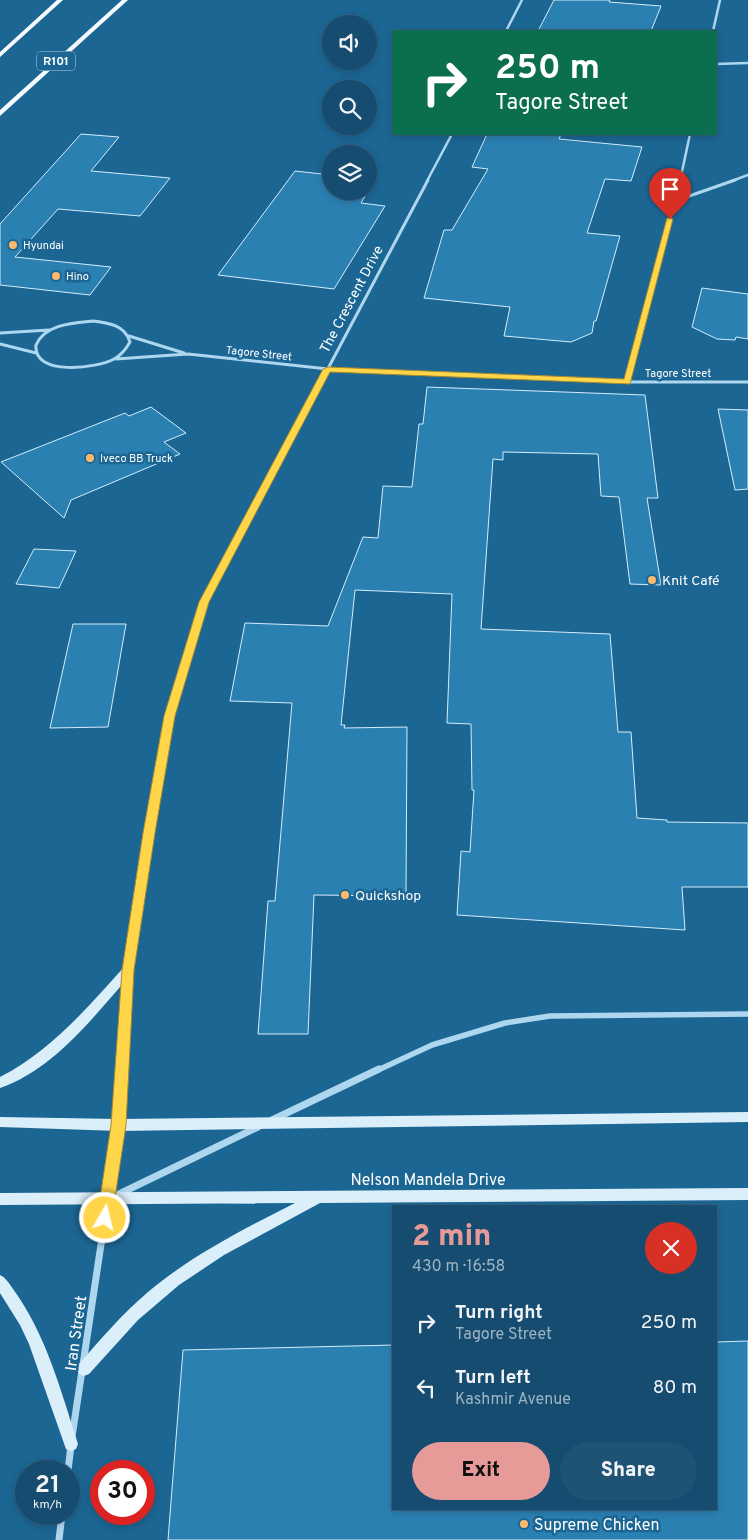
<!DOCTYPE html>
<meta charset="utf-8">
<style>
body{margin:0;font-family:Overpass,sans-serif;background:#1e5374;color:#f1f3f6;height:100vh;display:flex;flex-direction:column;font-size:19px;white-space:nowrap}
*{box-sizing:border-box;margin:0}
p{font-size:16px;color:#9db4c3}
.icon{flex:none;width:28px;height:28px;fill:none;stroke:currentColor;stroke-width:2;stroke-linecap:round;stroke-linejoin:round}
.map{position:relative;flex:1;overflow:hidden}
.panel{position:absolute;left:392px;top:1205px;width:325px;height:305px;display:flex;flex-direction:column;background:#154c6f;border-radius:0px;box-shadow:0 2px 8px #0003,0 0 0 1px #346382}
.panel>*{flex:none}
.guide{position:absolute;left:392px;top:30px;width:325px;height:105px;border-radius:0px;box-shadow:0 2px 8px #0003,0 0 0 1px #346382;background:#0b6e4f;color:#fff;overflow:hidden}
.buttons{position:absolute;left:322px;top:15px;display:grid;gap:10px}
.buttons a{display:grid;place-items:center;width:55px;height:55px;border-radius:50%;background:#154c6f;box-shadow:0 2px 8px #0003,0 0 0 1px #346382;font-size:25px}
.speed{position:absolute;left:15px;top:1460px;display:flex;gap:10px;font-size:25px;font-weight:700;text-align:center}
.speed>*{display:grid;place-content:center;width:65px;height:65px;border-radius:50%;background:#154c6f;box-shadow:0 2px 8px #0003,0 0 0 1px #346382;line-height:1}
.speed small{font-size:12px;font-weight:400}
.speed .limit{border:8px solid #d22;background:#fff;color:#111}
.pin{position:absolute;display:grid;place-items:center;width:42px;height:42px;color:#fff;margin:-51px -21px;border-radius:50% 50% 50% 0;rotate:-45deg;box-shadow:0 0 5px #0007}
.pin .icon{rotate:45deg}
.me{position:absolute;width:55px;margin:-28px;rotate:8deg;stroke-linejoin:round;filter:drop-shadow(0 0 4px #0008)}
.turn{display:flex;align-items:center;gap:18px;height:105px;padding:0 20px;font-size:22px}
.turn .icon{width:65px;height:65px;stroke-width:2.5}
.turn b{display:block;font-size:35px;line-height:42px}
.round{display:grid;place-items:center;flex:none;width:52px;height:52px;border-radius:26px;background:#1e5374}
.head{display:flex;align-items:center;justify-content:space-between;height:85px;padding:0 20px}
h1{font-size:30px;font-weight:800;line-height:38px;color:#e69b98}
.cta{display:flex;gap:10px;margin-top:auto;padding:10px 20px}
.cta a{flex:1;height:58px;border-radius:30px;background:#e69b98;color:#111;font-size:20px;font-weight:800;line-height:58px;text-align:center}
.cta a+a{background:#1e5374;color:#f1f3f6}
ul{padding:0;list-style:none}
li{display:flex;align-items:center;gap:15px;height:65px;padding:0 20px}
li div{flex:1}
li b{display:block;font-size:19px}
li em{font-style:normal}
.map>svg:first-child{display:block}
</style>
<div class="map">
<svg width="748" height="1540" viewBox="0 0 748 1540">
<rect width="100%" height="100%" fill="#1c6694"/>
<!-- building -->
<path fill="#2b80b2" stroke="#d4edfb" d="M554,0H610L609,2L661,6L651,31H538Z
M81,134L119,137L91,171L170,178L140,216L58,209L15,257L111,267L90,295L0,285V224Z
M487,134H561L559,139L642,147L631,181L605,179L587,233L620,236L596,321H594L592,333L571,342L504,336L510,307L424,298L444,230H452L488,169L472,167Z
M295,171L331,175V191H368L361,203L385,206L334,289L218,275Z
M702,288L748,294V339L736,337L735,340L717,339L692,327Z
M427,387L645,395L658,498H647L661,585L630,584L619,497L601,496L598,454L503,452V460L493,459L481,629L610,634L618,732H631L637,818L667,820V822L748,823V887H682L685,930L457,915L461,851L470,852L474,790H472L471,724L447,723L452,594L355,590L341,725H345L344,728L407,727L406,896L314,895L308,1034H258L268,901H275L292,703L230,701L245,623L328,626L363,537L378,538L383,486L412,487L419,424H423Z
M151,407L186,433L164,442L180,454L71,500L64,518L1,462L125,413L129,416Z
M718,409L748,410V489L735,490Z
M34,549L76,551L59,588L16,584Z
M73,624H126L108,727L50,728Z
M748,1341V1540H168L183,1350L394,1345V1509H716V1342Z"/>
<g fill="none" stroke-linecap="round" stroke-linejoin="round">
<!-- street-far4 -->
<path stroke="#aed7ef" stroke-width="2.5" d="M506,31L522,0
M713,31L720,0
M716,64L748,63
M427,181L452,134
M680,181L690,134
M732,181L748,175"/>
<!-- street-far3 -->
<path stroke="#aed7ef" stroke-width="3" d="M675,201L735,180
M93,321C109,323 125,325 130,342C126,349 122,355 114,359C98,368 33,377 36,345C45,324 73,323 93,321Z
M0,333L49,330
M129,336L184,353
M0,344L36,353
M116,359L188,354L328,369L627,382H748
M627,382L680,180
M306,410L428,180"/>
<!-- street-far2 -->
<path stroke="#aed7ef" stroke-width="4.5" d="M175,701L204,602L307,409"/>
<!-- street-far1 -->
<path stroke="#aed7ef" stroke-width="5.5" d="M122,1071L128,970L149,833L170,716L175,700
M376,1071L432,1045L505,1023L550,1016L748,1014"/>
<!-- street -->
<path stroke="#aed7ef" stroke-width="7" d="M272,1120L379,1069
M117,1195L258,1127
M72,1437L119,1125L122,1069
M68,1471L71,1445
M59,1540L62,1514"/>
<!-- secondary -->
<path fill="#dbeffb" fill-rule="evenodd" d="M128,965L132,967L134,970L132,973C95,1015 55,1069 0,1088V1077C51,1051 87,1008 124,967Z
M748,1112V1122L119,1131L0,1127V1117L119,1119Z
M748,1188V1200L320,1203L224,1255L179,1285L138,1320L89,1374L84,1376L79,1374L77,1369L79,1364C101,1339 122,1314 148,1292C192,1255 244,1229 295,1203L0,1205V1193Z
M0,1275C6,1278 9,1283 13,1289C46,1334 61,1391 78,1444L76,1449L71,1451L66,1449L29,1344L20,1325L0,1293Z"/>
<!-- primary -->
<path fill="#f6fbff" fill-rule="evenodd" d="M57,0H63L0,57V52Z
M122,0H128L0,116V110Z"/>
</g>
<!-- route -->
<path fill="#ffd54a" stroke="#a68a30" d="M667,218L673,219L630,384L330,372L209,602L175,716L155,833L134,970L126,1125L112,1218L110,1223L105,1225L100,1223L97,1218L111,1125L122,970L143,833L164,716L199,602L323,369L328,367L624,379Z"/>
<!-- markers -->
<g fill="#ffb96c" stroke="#1c6694" stroke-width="2">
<circle cx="13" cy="245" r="5"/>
<circle cx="56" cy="276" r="5"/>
<circle cx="90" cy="458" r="5"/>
<circle cx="652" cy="580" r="5"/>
<circle cx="345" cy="895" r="5"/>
<circle cx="524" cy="1524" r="5"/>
</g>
<g text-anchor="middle" stroke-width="5" stroke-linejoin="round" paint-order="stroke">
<!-- far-poi labels -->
<g font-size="11" fill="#fff" stroke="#1c6694" text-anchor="start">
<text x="23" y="249">Hyundai</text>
<text x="66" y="280">Hino</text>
<text x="100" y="462">Iveco BB Truck</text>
</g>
<!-- far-street labels -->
<g font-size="11" fill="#fff" stroke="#1c6694">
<text transform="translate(259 353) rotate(6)" y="4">Tagore Street</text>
<text x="678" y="377">Tagore Street</text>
</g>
<!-- shield labels -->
<rect fill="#1c6694" stroke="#bbd1df" stroke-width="1" x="37" y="51.5" width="38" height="19" rx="4"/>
<g font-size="12" font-weight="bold" fill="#fff">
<text x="56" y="65">R101</text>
</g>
<!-- street labels -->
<g font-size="14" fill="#fff" stroke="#1c6694">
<text transform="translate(351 299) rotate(-62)" y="5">The Crescent Drive</text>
</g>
<!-- poi labels -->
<g font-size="14" fill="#fff" stroke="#1c6694" text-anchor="start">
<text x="662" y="585">Knit Café</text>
<text x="355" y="900">Quickshop</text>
</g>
<!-- near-street labels -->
<g font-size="16" fill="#fff" stroke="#1c6694">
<text x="428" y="1185">Nelson Mandela Drive</text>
<text transform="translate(75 1333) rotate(-82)" y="6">Iran Street</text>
</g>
<!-- near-poi labels -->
<g font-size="16" fill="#fff" stroke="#1c6694" text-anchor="start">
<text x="534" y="1530">Supreme Chicken</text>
</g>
</g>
</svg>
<div class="buttons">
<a><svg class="icon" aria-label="sound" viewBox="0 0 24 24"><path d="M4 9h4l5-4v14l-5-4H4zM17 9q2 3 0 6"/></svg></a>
<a><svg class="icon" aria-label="search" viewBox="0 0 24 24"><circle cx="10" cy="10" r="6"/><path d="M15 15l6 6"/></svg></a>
<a><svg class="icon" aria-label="layers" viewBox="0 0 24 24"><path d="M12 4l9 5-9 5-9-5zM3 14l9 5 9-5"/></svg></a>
</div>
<div class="speed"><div>21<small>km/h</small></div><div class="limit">30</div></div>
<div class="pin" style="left:670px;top:219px;background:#d93025"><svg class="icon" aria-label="arrive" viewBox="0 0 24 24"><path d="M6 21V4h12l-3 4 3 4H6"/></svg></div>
<svg class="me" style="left:105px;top:1218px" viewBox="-20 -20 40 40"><circle r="17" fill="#ffd54a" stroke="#fff" stroke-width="3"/><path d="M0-11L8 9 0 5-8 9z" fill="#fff"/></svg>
<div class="guide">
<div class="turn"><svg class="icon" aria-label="right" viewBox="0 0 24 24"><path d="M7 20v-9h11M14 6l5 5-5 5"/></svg><div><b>250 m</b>Tagore Street</div></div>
</div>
<section class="panel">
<div class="head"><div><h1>2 min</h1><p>430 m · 16:58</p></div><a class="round" style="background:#d93025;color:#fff"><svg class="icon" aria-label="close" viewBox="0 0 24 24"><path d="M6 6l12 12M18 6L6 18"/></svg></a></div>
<ul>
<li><svg class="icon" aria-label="right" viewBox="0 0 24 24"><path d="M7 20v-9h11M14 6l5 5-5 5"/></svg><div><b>Turn right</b><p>Tagore Street</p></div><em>250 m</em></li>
<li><svg class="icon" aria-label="left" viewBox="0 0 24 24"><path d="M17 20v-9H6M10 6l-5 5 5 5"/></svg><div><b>Turn left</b><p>Kashmir Avenue</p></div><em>80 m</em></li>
</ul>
<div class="cta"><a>Exit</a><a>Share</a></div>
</section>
</div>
